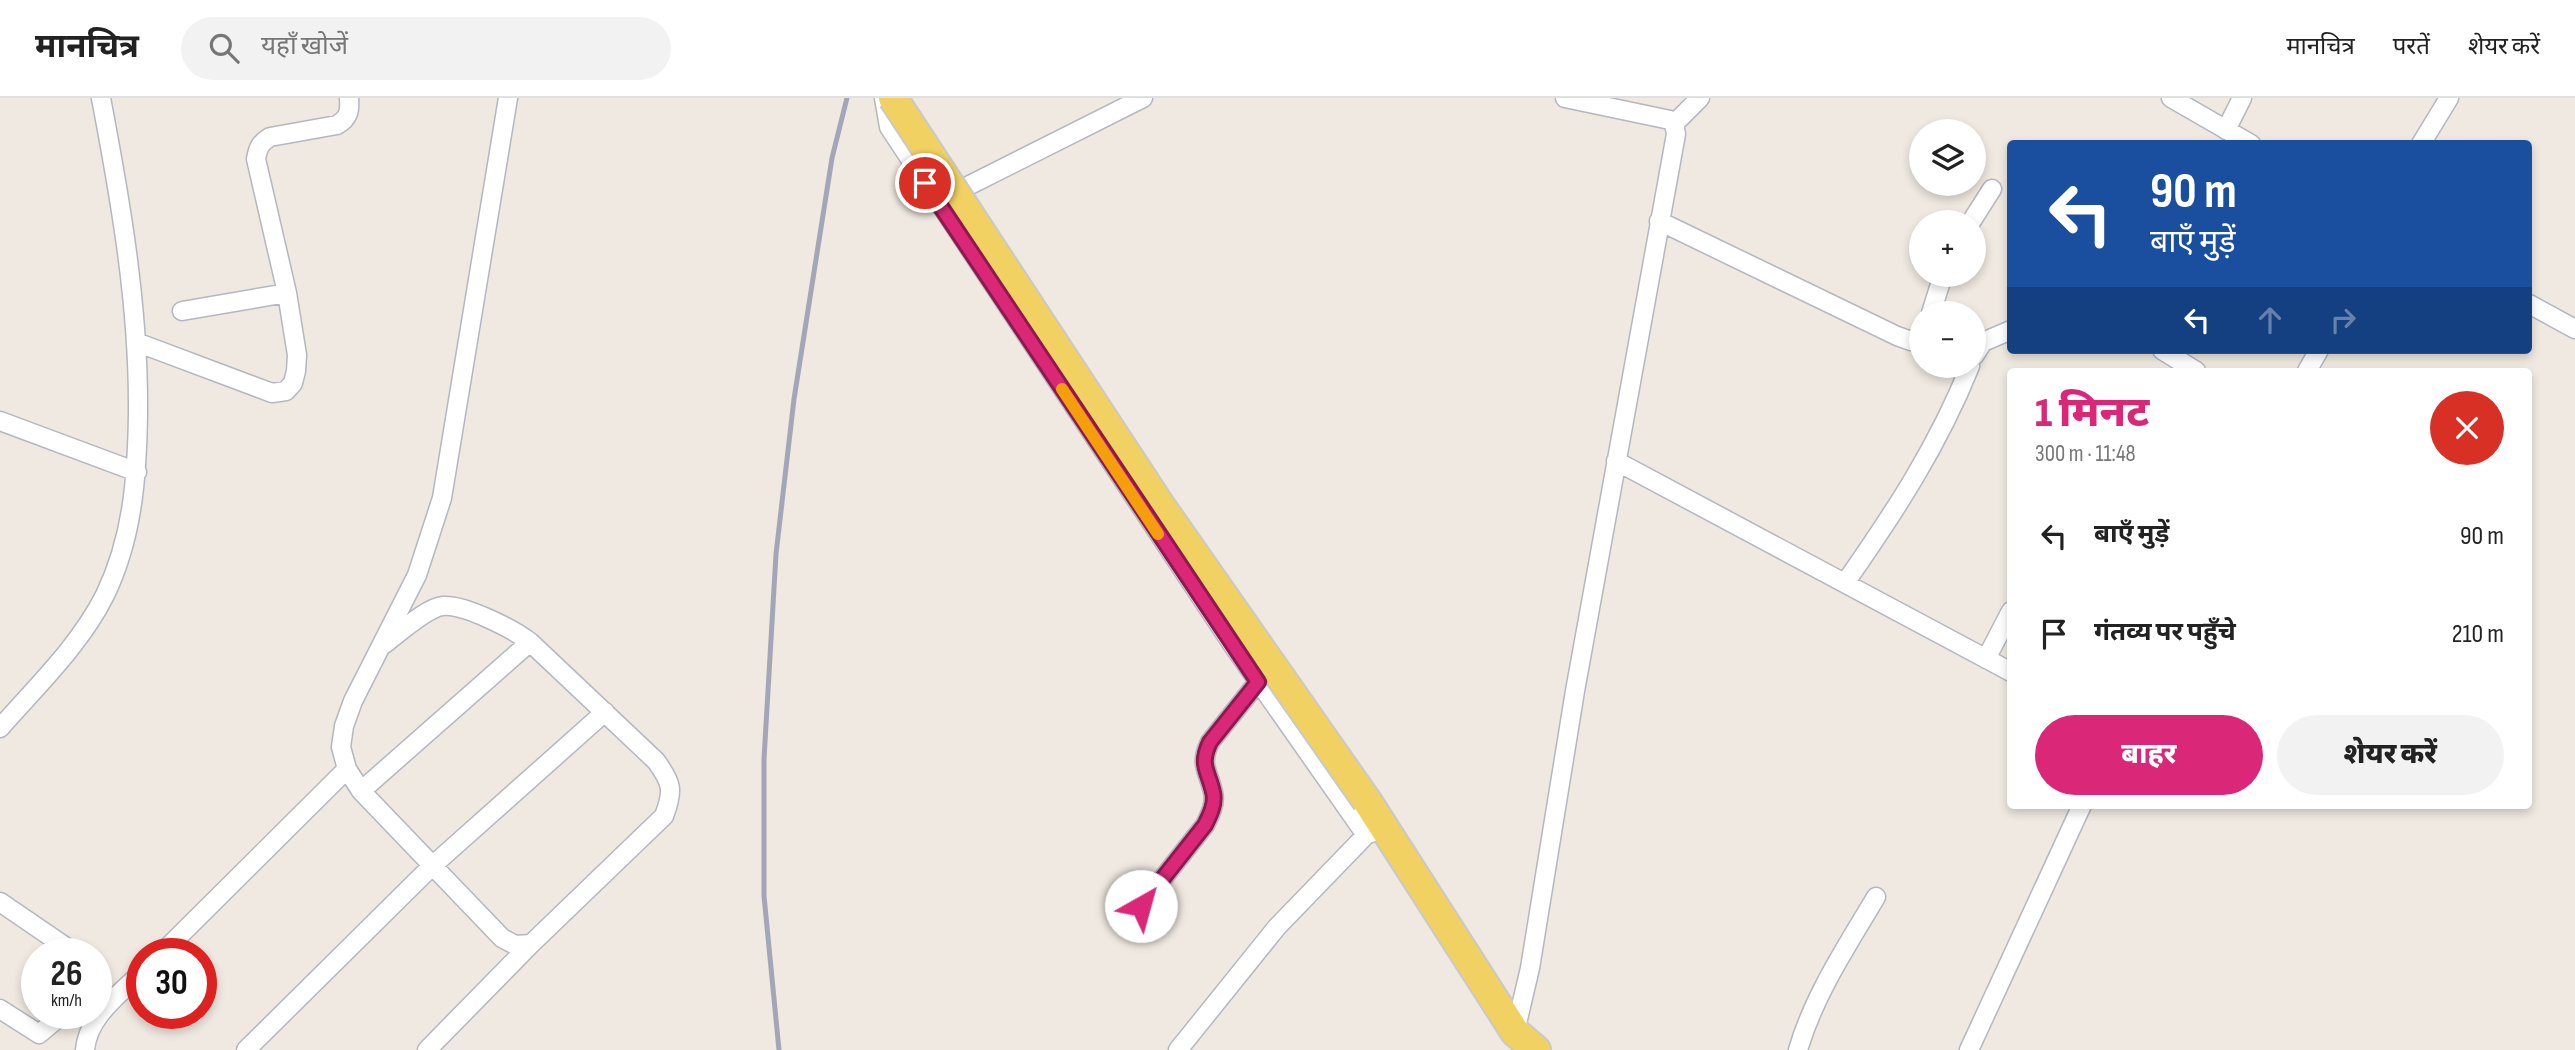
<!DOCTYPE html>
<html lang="hi">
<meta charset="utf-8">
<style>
body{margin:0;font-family:"Sofia Sans Condensed","Noto Sans Devanagari",sans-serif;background:#f2f2f2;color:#222;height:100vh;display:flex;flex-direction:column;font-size:26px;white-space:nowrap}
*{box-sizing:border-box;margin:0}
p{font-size:23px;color:#767676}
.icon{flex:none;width:38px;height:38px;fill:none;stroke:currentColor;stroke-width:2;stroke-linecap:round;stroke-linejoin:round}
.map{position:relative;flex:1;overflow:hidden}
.details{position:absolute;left:2007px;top:270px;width:525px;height:441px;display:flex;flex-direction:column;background:#fff;border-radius:7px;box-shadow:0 4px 10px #0003}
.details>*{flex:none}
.banner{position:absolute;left:2007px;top:42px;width:525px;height:214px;border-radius:7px;box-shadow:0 4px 10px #0003;background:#1a4fa0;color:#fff;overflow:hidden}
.fabs{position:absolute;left:1909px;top:21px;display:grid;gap:14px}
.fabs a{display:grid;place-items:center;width:77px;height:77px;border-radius:50%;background:#fff;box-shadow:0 4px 10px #0003;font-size:35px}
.speed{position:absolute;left:21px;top:840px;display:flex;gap:14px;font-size:35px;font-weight:700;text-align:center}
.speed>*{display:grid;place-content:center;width:91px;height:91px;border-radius:50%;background:#fff;box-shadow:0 4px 10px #0003;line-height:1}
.speed small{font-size:18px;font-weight:400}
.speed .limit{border:10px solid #d22;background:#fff;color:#111}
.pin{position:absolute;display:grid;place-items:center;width:60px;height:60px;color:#fff;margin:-30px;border:4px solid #fff;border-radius:50%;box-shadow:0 2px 7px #0007}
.me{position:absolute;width:77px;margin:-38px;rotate:38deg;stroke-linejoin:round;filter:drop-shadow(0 0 5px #0008)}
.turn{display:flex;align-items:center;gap:24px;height:147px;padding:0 28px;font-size:32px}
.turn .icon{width:91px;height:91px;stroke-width:2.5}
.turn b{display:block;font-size:49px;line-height:60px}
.lanes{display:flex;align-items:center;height:66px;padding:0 28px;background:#0003;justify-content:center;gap:35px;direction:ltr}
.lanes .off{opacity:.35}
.round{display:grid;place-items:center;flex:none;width:74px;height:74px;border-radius:37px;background:#f2f2f2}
.headline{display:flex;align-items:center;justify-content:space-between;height:119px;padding:0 28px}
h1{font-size:42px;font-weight:800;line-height:52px;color:#db2777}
.button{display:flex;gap:14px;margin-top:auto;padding:14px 28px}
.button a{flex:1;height:80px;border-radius:42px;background:#db2777;color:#fff;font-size:28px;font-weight:800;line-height:80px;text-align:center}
.button a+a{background:#f2f2f2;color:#222}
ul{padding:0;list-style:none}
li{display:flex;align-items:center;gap:21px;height:98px;padding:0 28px}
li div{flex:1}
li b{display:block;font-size:26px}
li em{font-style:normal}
header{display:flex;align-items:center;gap:42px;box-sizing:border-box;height:98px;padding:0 35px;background:#fff;border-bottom:2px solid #e0e0e0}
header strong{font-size:33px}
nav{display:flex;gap:38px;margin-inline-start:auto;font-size:24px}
.search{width:490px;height:63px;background:#f2f2f2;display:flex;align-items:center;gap:18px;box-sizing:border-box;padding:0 24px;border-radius:38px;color:#767676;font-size:26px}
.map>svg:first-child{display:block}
</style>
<header>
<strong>मानचित्र</strong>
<div class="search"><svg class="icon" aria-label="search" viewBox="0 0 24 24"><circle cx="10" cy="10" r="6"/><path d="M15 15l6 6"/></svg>यहाँ खोजें</div>
<nav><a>मानचित्र</a><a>परतें</a><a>शेयर करें</a></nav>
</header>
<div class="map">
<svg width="2575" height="952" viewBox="0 0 2575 952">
<rect width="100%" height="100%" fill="#efe9e1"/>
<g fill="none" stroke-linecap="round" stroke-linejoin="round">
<!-- minor casing -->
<g stroke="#b4b7c1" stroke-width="21">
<path id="minor" d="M884,0L889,29L938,103L1232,546L1366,737
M2171,0L2251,46
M1674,26L1700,0
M2226,32L2242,0
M2421,46L2449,0
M946,99L1143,0
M1659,123L1897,238L1911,243L1922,237
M1971,124L1992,91
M2529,206L2575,231
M182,213L287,195
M1931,215L1943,177
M136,244L272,295L286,293L293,285L296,273L297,257L287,195L256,61C258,50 260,45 270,39L337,27C349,20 350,13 349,0
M2162,252L2196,273
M1974,258L1983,244L2011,232
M2307,273L2319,252
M0,323L137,374
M1616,363L2011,574
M1845,485C1894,415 1938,348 1970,268
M383,547C397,537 427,509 443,508C464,506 513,531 530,544L656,663C672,685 674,692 664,718L531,846L515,847L502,840L361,693L347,671L341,649L344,628L353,603L417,477L442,400L508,0
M1986,561L2011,513
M0,630C37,588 80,547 105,497C133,439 137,379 138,316C139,209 121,105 101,0
M361,693L530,544
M0,804L76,856
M1141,808L1205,727C1210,717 1216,705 1213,694C1208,672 1199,667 1210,644L1258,584
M161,856L347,671
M96,869L100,877L96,888
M0,911L39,936L64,915
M1515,934L1530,870L1575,593L1676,36L1674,26L1670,22L1565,0
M85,952C88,918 119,897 142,874
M246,952L431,769L605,614
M427,952L531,846
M1178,952L1277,829L1366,737L1377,732
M1798,952C1814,897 1847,848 1876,799
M1969,952L2082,707"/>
</g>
<!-- primary casing -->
<g stroke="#c9c9c9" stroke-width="32">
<path id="primary" d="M1367,703L1515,934L1536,952"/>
</g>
<!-- minor -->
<use href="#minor" stroke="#fff" stroke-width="18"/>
<!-- primary -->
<use href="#primary" stroke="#f2d163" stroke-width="28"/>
<!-- rail -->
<path stroke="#a3a6b8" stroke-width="5" d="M779,952L764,798V661L776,456L794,301L832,60L847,0"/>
<!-- primary-bridge casing -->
<g stroke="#c9c9c9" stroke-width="32" stroke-linecap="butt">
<path id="primary-bridge" d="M893,0L1160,407L1367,703"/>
</g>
<!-- primary-bridge -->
<use href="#primary-bridge" stroke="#f2d163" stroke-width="28"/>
</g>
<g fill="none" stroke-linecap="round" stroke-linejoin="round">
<!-- route casing -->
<g stroke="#8e194d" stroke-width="18">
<path id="route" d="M925,85L1258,584L1210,644C1199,667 1208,672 1213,694C1216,705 1210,717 1205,727L1141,808"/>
</g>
<!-- route -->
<use href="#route" stroke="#db2777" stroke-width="12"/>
<!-- slow -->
<path stroke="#f59e0b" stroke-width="12" d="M1062,291L1158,436"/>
</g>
</svg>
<div class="fabs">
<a><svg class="icon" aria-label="layers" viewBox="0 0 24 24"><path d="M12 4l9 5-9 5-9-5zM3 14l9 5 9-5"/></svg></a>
<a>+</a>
<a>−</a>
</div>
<div class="speed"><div>26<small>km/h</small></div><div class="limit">30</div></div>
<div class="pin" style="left:925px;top:85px;background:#d93025"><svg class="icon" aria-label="arrive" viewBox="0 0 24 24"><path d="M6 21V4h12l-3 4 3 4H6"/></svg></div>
<svg class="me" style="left:1141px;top:808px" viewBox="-20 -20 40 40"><circle r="19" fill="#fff"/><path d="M0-13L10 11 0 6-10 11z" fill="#db2777"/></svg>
<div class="banner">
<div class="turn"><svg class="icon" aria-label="left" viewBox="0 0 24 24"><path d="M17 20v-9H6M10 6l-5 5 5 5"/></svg><div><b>90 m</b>बाएँ मुड़ें</div></div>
<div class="lanes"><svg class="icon" aria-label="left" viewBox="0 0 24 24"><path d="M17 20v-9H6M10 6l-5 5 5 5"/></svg><svg class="icon off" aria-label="ahead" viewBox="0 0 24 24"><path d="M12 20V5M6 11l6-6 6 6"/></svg><svg class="icon off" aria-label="right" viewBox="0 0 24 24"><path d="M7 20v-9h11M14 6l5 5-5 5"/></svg></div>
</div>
<section class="details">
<div class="headline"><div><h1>1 मिनट</h1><p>300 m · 11:48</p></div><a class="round" style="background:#d93025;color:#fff"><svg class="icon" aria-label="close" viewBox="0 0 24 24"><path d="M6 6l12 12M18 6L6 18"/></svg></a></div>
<ul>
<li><svg class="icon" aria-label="left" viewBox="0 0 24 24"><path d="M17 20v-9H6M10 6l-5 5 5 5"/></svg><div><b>बाएँ मुड़ें</b></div><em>90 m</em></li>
<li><svg class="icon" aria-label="arrive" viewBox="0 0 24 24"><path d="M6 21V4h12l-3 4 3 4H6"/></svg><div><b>गंतव्य पर पहुँचे</b></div><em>210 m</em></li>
</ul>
<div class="button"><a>बाहर</a><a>शेयर करें</a></div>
</section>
</div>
